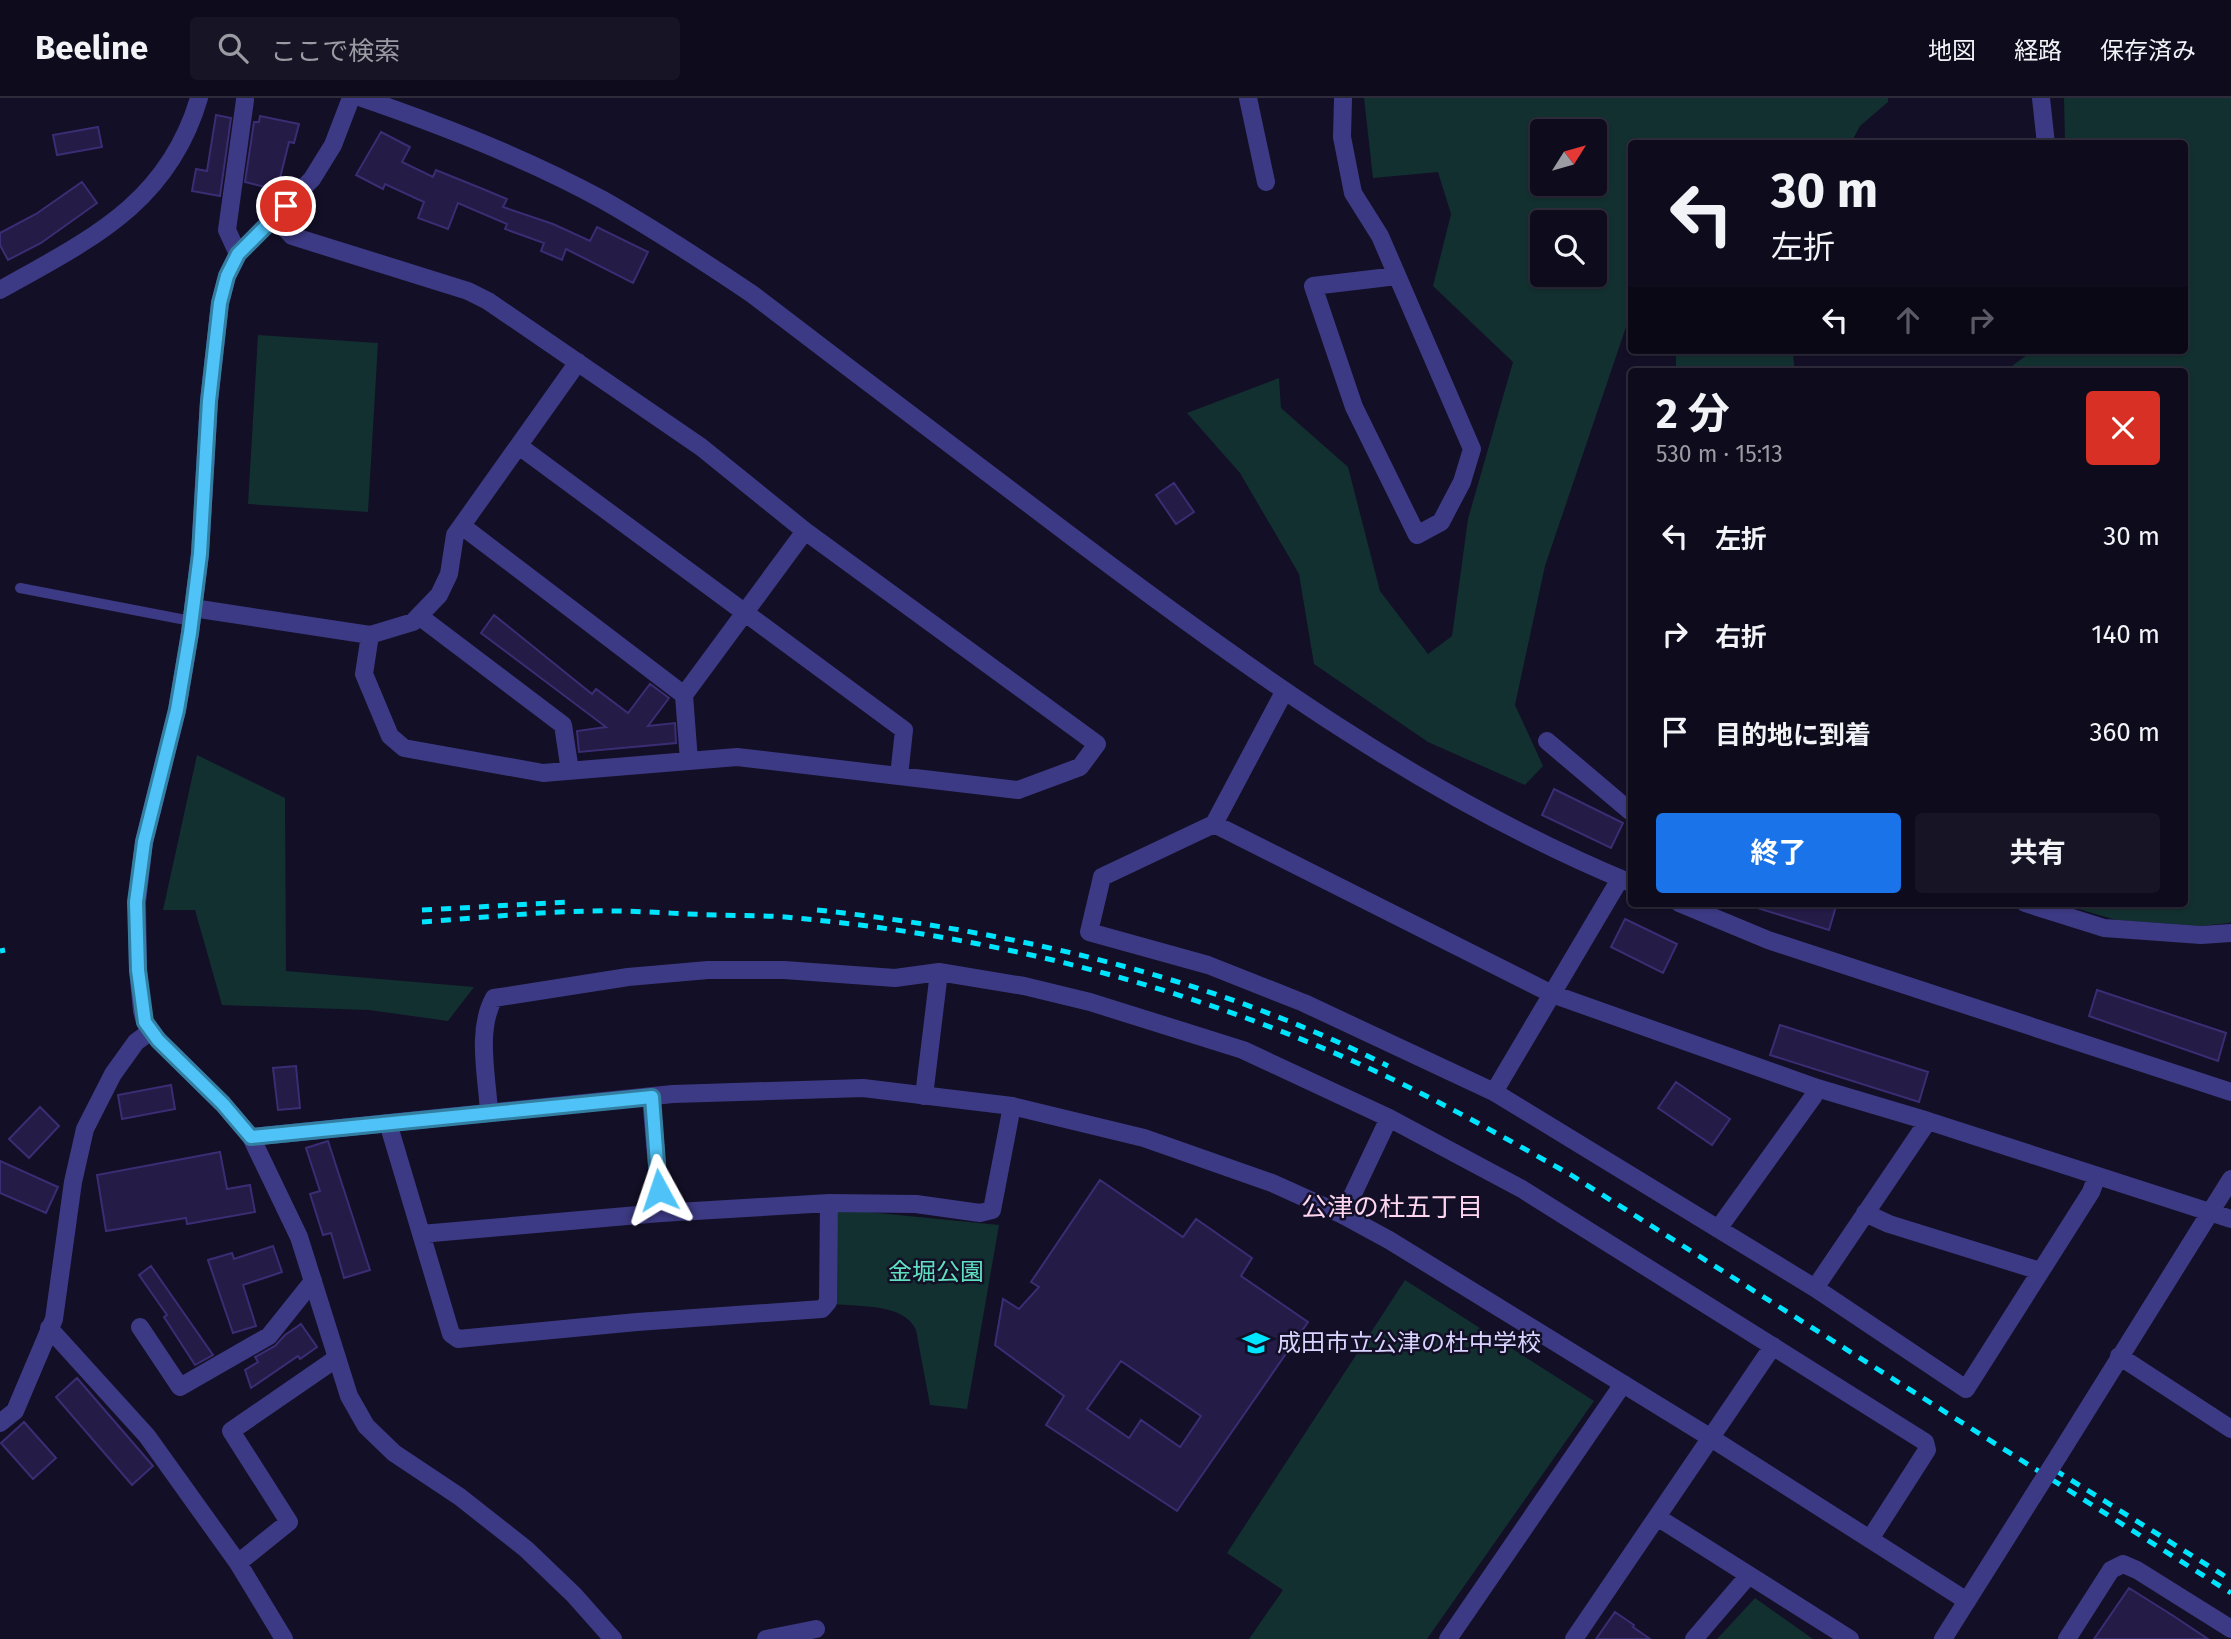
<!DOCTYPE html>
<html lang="ja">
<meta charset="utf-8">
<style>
body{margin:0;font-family:"Fira Sans","Noto Sans JP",sans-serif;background:#171425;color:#f1f3f6;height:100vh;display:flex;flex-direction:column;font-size:26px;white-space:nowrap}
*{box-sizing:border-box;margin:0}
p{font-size:23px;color:#9b9ba3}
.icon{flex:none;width:38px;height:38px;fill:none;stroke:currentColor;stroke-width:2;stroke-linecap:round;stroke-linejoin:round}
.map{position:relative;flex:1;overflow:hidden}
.drawer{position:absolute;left:1628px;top:270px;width:560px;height:539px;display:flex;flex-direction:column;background:#0e0b1c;border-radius:7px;box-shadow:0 2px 5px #0004,0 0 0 2px #2e2b3b}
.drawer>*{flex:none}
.hud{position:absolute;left:1628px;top:42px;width:560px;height:214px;border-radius:7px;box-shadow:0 2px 5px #0004,0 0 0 2px #2e2b3b;background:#0e0b1c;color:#f1f3f6;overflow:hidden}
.needle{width:46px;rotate:53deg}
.fabs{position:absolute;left:1530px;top:21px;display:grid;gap:14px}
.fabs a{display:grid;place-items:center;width:77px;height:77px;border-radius:7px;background:#0e0b1c;box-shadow:0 2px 5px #0004,0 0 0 2px #2e2b3b;font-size:35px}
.pin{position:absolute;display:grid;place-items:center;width:60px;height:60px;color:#fff;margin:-30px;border:4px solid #fff;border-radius:50%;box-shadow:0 2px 7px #0007}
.me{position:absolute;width:77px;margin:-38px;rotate:355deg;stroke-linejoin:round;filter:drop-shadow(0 0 5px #0008)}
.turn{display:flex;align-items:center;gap:24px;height:147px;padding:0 28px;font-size:32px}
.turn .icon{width:91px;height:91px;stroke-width:2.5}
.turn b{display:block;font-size:49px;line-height:60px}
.lanes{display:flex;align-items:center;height:66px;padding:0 28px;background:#0003;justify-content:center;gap:35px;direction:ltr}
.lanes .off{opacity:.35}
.round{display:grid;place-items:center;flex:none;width:74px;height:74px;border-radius:7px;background:#171425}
.overview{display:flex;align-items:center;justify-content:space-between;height:119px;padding:0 28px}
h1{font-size:42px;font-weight:700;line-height:52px}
.button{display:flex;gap:14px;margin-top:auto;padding:14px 28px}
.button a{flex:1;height:80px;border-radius:7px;background:#1a73e8;color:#fff;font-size:28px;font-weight:700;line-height:80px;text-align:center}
.button a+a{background:#171425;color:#f1f3f6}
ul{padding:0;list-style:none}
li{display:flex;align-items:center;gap:21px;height:98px;padding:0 28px}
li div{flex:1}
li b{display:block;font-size:26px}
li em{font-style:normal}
header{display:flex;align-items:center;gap:42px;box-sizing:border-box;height:98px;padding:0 35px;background:#0e0b1c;border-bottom:2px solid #2e2b3b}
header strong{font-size:33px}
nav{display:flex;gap:38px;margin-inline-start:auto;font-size:24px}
.search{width:490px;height:63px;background:#171425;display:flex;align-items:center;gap:18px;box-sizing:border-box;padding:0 24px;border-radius:7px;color:#9b9ba3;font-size:26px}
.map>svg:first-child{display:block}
</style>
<header>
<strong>Beeline</strong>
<div class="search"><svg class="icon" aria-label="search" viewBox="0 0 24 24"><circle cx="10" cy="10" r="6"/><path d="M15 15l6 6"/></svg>ここで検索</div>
<nav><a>地図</a><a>経路</a><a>保存済み</a></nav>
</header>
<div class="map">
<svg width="2231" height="1541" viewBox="0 0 2231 1541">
<rect width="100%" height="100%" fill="#130f26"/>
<!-- green -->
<path fill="#12302f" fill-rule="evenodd" d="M1364,0H1888V4L1860,28L1851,45L1631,46V226L1626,229L1545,468L1515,607L1543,668L1525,687L1428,644L1314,566L1299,476L1240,375L1187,315L1279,280L1281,310L1348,369L1380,493L1428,556L1452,538L1468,421L1513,264L1433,188L1451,116L1438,74L1373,80ZM1542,33H1594V86H1542ZM1594,124V177H1542V124Z
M2064,0H2231V824L2229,825L2201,828L2116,822L2058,805H2184V273H2005L2034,252H2184V46L2065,45Z
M258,237L378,245L368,414L248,406Z
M1672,252H1793L1794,267L1798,273H1676V258Z
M197,657L285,700L286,873L474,889L448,923L369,912L222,907L195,812H163Z
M838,1111L999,1127L967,1311L930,1307L916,1232C904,1205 859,1209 834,1206Z
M1405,1182L1594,1303L1427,1541H1249L1283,1492L1227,1455Z
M1755,1500L1813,1541H1717Z"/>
<!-- building -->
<path fill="#241b47" stroke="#3b2d73" stroke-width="2" fill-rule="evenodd" d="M216,17L231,20L220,98L192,93L196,71L207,73Z
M260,18L299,26L294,45L289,44L277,92L245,84L254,24H259Z
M98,29L102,49L57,57L53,37Z
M381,34L410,49L402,64L433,79L436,72L478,89L507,101L503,109L553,126L590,143L597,129L648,154L633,185L566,151L562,162L541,153L544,145L505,131L507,126L458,105L448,131L418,120L424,104L385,86L383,91L356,77Z
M82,84L97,105L41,145L8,162L0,147V135L36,116Z
M1174,385L1194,414L1176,426L1156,397Z
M494,517L592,596L596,591L628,615L650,586L669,600L648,628L675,625L676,645L579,654L577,633L606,629L481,535Z
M1554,691L1623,725L1611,750L1542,717Z
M1754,805H1837L1829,832L1754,809Z
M1625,821L1677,846L1663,875L1611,849Z
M2097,892L2226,935L2218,963L2089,918Z
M1780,927L1928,974L1919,1004L1770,957Z
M296,968L300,1010L278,1012L273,970Z
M1676,984L1730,1021L1712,1047L1658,1010Z
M171,987L175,1011L122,1021L118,997Z
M40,1009L59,1028L29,1060L9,1041Z
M328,1043L370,1172L344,1180L331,1135L323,1137L310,1096L320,1093L306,1050Z
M220,1054L227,1091L250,1087L255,1114L187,1126L186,1120L106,1133L97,1077Z
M0,1063L58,1089L46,1115L0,1095Z
M1100,1082L1183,1139L1196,1121L1252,1160L1241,1178L1308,1224L1177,1413L1046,1327L1064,1298L995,1247L1003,1201L1019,1211L1039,1189L1031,1184ZM1121,1263L1201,1318L1180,1349L1141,1322L1129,1340L1087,1311Z
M273,1148L282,1174L243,1187L256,1228L233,1235L208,1162L232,1155L234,1161Z
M151,1168L213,1257L195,1267L164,1219L167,1217L139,1177Z
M301,1226L317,1249L300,1261L298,1258L251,1290L245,1272L258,1264L255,1259L275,1248L285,1237Z
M77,1280L153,1368L132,1387L56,1299Z
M24,1324L56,1360L33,1381L1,1345Z
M2129,1490L2172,1517L2208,1541H2094Z
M1615,1514L1634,1527L1633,1529L1650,1541H1596Z"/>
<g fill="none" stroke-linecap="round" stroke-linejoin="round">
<!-- service -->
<path stroke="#3d3a85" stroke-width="10" d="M20,490L191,523"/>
<!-- minor -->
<path stroke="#3d3a85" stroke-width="18" d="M1248,0L1266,84
M1343,0L1342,39L1353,95L1380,138L1472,351L1462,384L1441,424L1417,437L1354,309L1313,188L1397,178
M2041,0L2046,46
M274,118L292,138L468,193L488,203L701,349L805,433L1097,646L1080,669L1018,692L737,659L543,675L404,650L390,638L364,576L370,537
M238,156L227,132L245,2
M519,348L904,632L899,678
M462,428L684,597L689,663
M193,510L370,537L413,524L439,497L449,476L455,437L578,264
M419,518L563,627L570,673
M1284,594L1214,726L1102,779L1089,834L1208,867L1304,905L1494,994L1815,1190L1966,1291L2091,1094L2097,1078
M684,597L805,433
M1547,643L1631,714
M1214,726L1552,896L1817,990L1928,1023L2231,1121
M2025,805L2104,830L2201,837L2231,835
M1494,994L1620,781
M924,998L939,874
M651,999L661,1115
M489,1014C487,978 476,932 494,900L628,879L708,872H784L895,880L939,874L1024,888L1090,904L1243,952L1389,1020L1522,1091L1925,1344L1927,1352L1870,1441
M388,1025L451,1236L458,1241L637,1224L822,1211L828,1204L829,1105
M1865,1115L1889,1126L2040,1173
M1343,1117L1389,1020
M1718,1131L1813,999L1817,990
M421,1136L661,1115L829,1105L916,1106L980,1115L992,1112L1012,1008
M1815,1190L1928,1023
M140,1229L180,1289L269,1238L313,1183
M49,1230L147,1338L238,1465L284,1541
M2119,1258L2231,1331
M0,1325L15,1313L54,1221L73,1084L85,1031L113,976L136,944L151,933
M2059,1357L2231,1081
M1657,1419L1850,1541
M238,1465L289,1424L231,1333L337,1260
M766,1541L816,1531
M1448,1541L1623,1286
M1574,1541L1773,1248
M1694,1541L1749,1477
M1943,1541L2033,1398
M2067,1541L2111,1472L2123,1466L2137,1472L2231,1531"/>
<!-- tertiary -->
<path stroke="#3d3a85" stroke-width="18" d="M351,0L333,47L312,81L238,156L227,178L220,205L209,303L200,456L190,535L177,612L144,744L137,804L138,872L142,913L145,924L158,942L223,1006L251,1039L299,1139L349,1298L366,1328L394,1355L460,1399L526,1451L574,1497L613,1541
M362,0C444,28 526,60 603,102C654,131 703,163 752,196C858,277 964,357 1071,438C1246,570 1427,701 1631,785
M0,192C89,142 168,106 199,0
M1679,805L1768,842L2231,994
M251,1039L673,996L863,990L1012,1008L1144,1040L1272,1085L1343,1117L1389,1142L1711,1340L1967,1503"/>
<!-- rail -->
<path stroke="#00e5ff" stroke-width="5" stroke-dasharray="10 9" stroke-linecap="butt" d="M422,812L569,804
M817,812C1012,833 1212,879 1388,968
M422,824C478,820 535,814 591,813C633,812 675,816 717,817C743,818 770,817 795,820C995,838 1192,889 1375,973C1442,1004 1507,1041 1571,1077L2231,1495
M0,853L5,852
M2055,1372L2231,1482"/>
<!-- minor-bridge -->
<path stroke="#3d3a85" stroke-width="18" d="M2033,1398L2059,1357"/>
</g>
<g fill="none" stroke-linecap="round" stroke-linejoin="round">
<!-- route casing -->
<g stroke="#337fa1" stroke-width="18">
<path id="route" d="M286,108L238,156L227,178L220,205L209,303L200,456L190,535L177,612L144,744L136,804L138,872L145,924L158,942L223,1006L251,1039L652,999L659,1092"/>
</g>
<!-- route -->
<use href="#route" stroke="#4fc3f7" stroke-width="12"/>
</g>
<!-- icons -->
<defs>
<g id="school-bare" transform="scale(2.1)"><path d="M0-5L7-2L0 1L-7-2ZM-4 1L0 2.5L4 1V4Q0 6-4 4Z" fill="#00e5ff" stroke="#130f26" stroke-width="2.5" paint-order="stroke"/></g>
</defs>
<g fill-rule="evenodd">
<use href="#school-bare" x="1256" y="1245"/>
</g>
<g text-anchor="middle" stroke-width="5" stroke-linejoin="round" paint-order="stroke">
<!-- park labels -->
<g font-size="24" fill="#5fe0c0" stroke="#130f26">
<text x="936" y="1182">金堀公園</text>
</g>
<!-- poi labels -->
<g font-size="24" fill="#d9d4ff" stroke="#130f26" text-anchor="start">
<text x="1277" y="1253">成田市立公津の杜中学校</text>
</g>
<!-- neighbourhood labels -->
<g font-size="26" fill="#ffd6f0" stroke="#130f26">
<text x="1392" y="1118">公津の杜五丁目</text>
</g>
</g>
</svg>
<div class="fabs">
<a><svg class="needle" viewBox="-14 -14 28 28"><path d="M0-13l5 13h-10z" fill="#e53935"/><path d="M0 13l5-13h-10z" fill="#9b9ba3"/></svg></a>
<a><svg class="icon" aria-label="search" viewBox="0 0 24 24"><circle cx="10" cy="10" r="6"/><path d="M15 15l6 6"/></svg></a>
</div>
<div class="pin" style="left:286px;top:108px;background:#d93025"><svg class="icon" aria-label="arrive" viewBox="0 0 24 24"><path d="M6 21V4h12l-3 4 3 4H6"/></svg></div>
<svg class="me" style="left:659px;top:1092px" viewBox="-20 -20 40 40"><path d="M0-17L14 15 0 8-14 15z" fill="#4fc3f7" stroke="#fff" stroke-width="4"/></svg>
<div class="hud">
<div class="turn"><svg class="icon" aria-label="left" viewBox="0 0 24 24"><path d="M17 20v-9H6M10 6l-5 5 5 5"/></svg><div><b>30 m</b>左折</div></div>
<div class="lanes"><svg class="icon" aria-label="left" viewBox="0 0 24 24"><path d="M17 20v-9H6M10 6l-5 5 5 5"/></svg><svg class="icon off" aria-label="ahead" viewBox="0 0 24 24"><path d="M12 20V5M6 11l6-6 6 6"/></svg><svg class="icon off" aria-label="right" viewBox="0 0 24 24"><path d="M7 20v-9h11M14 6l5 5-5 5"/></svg></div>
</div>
<section class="drawer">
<div class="overview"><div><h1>2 分</h1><p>530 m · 15:13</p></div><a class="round" style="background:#d93025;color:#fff"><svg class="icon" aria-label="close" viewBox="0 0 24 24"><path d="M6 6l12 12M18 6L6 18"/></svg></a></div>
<ul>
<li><svg class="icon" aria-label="left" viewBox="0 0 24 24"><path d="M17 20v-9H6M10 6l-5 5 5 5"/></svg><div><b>左折</b></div><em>30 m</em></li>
<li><svg class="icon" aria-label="right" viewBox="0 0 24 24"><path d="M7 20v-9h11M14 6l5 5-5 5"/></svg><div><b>右折</b></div><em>140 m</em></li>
<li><svg class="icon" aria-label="arrive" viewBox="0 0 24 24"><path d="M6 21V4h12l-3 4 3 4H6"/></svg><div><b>目的地に到着</b></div><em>360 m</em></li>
</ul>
<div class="button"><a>終了</a><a>共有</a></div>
</section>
</div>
